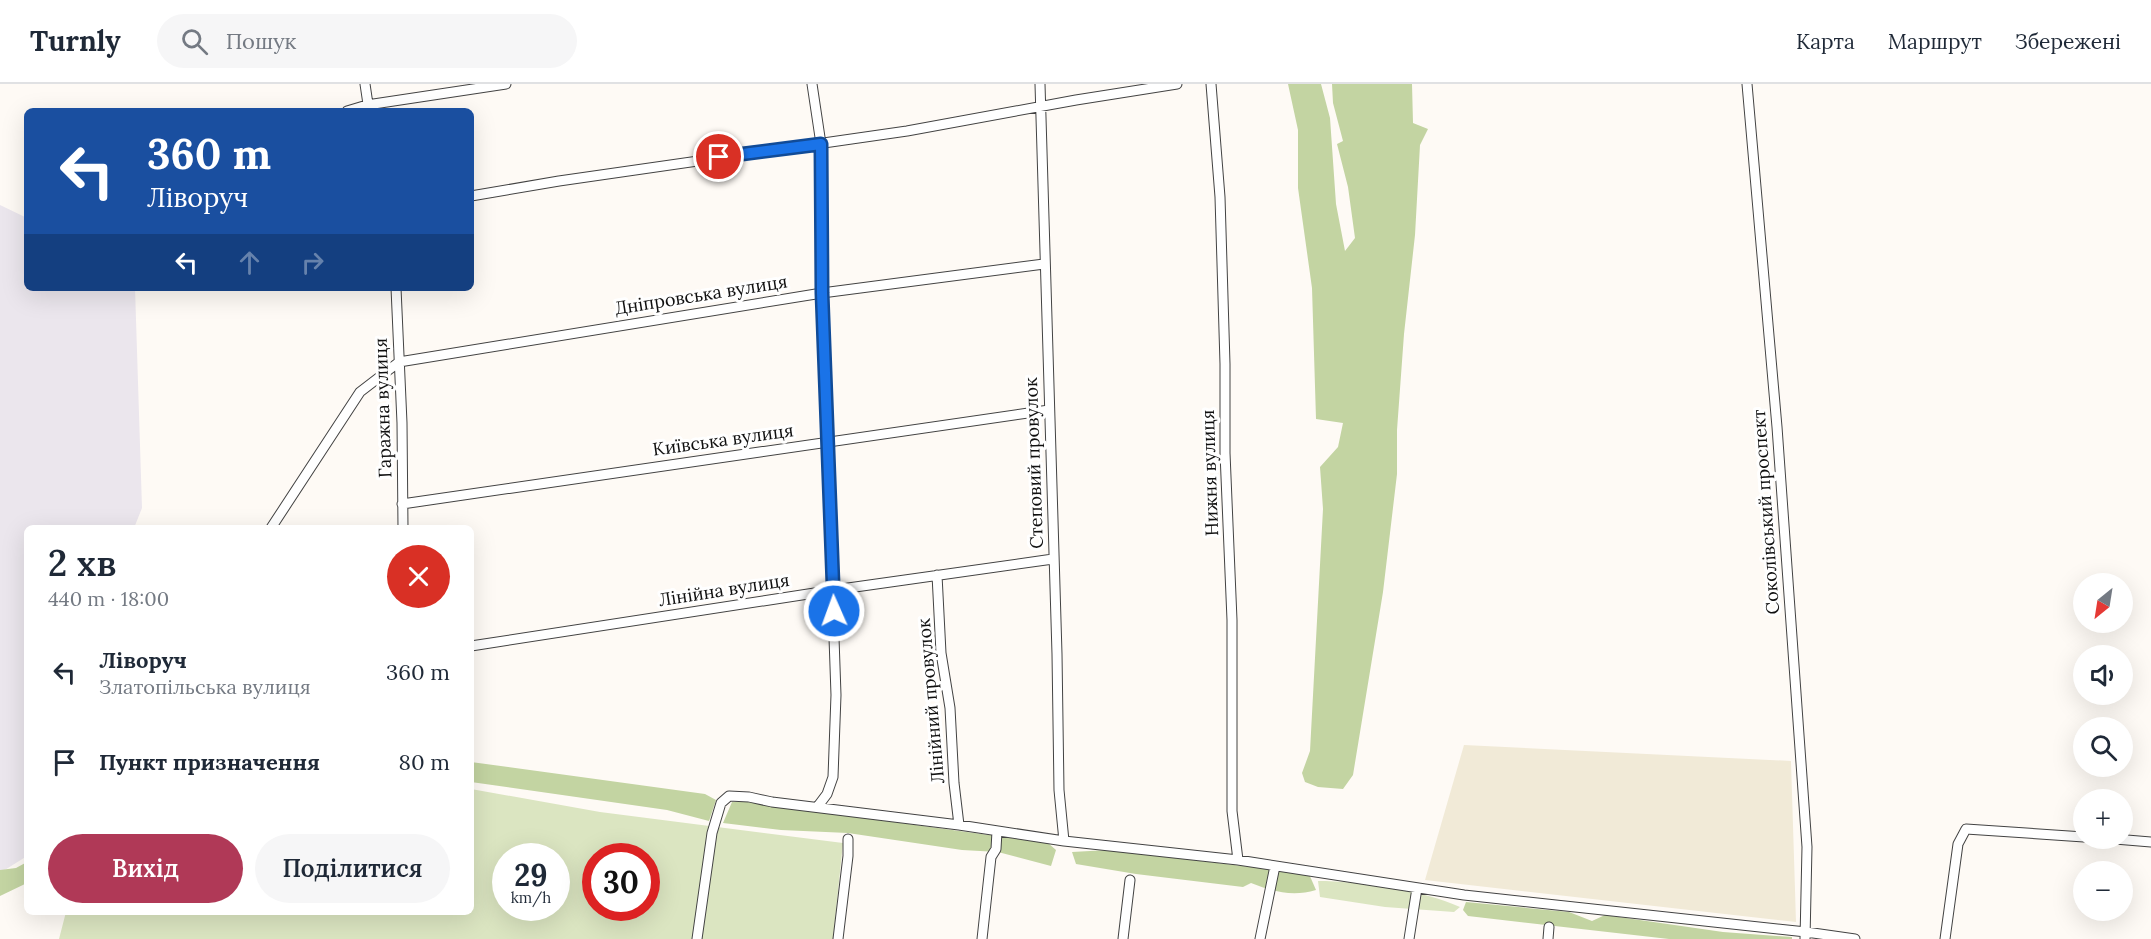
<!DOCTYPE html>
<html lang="uk">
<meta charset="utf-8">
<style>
body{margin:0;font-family:Lora,serif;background:#f6f6f7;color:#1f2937;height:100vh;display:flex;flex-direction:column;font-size:22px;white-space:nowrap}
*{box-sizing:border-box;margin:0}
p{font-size:20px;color:#747a83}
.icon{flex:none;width:33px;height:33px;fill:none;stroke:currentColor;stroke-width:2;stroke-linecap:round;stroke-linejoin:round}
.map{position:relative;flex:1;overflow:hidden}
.drawer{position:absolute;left:24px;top:441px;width:450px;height:390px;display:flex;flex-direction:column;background:#fff;border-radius:9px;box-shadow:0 6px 24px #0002}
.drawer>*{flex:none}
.hud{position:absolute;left:24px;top:24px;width:450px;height:183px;border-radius:9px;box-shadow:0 6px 24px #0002;background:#1a4fa0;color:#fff;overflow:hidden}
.needle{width:39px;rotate:210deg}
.controls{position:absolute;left:2073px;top:489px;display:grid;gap:12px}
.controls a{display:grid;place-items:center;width:60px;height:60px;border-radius:50%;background:#fff;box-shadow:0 6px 24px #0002;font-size:30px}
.speed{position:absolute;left:492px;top:759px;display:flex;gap:12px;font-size:30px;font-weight:700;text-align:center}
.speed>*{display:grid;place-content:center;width:78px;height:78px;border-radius:50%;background:#fff;box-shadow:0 6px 24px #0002;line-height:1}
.speed small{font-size:15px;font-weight:400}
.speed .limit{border:9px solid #d22;background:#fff;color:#111}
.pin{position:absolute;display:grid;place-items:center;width:51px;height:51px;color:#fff;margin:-26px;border:3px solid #fff;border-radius:50%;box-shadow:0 2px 6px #0007}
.me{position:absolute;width:66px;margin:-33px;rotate:358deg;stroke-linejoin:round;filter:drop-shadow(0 0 4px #0008)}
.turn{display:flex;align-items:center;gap:21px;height:126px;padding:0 24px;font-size:27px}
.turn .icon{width:78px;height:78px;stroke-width:2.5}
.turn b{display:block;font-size:42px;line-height:51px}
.lanes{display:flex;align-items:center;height:57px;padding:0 24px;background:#0003;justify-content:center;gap:30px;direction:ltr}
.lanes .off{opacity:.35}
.round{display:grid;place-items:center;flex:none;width:63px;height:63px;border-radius:32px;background:#f6f6f7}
.overview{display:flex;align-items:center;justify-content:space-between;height:102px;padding:0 24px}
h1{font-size:36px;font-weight:600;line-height:45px}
.action{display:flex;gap:12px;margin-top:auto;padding:12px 24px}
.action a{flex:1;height:69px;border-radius:36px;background:#b03957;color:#fff;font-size:24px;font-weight:600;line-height:69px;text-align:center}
.action a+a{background:#f6f6f7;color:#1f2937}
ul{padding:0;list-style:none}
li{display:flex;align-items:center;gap:18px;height:90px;padding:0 24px}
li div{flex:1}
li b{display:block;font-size:22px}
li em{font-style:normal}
header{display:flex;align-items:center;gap:36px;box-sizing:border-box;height:84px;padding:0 30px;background:#fff;border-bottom:2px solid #e0e1e3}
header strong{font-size:28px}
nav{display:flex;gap:33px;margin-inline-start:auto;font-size:21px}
.search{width:420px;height:54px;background:#f6f6f7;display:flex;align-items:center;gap:15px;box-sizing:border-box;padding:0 21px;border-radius:33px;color:#747a83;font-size:22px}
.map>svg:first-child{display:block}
</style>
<header>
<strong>Turnly</strong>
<div class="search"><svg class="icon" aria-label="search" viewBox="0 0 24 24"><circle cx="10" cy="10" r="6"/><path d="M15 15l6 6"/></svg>Пошук</div>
<nav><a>Карта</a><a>Маршрут</a><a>Збережені</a></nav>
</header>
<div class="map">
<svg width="2151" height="855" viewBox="0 0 2151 855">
<rect width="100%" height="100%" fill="#fefaf5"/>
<!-- industrial -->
<path fill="#ebe6ed" d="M0,121L27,134V204H135L142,424L134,444H27V772L0,789Z"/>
<!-- farmland -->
<path fill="#f1ead7" d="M1464,661L1791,677L1796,838L1425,796Z"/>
<!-- green -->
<path fill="#dbe5c1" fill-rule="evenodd" d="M471,705L600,728L843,759L833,855H59L66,828H471ZM506,772H556V824H506ZM596,772H646V824H596Z
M1318,797C1358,797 1423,806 1460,823L1454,828L1385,823L1320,813Z"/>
<!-- forest -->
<path fill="#c3d4a2" d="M1288,0H1321L1330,34L1336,120L1345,167L1355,154L1348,103L1337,60L1343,57L1333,19L1332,0H1412L1413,39L1428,45L1420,61L1415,151L1404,250L1397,346V390L1383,508L1353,691L1343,705L1318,703L1305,698L1302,689L1310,667L1323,425L1320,383L1338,363L1343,339L1316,335L1312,204L1298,104V46Z
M471,678L705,710L716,716L709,737L667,726L471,698Z
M732,718H747L1048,759L1056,766L1051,782L998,768L962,766L848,749L781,746L723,739Z
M1108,766L1309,790L1316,806C1293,813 1274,808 1251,799L1243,803L1136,790L1076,780L1072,768Z
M27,778V799L0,812V786L16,784Z
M1466,818L1569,828L1592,837L1605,831L1723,848L1792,853V855H1669L1468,832L1463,826Z"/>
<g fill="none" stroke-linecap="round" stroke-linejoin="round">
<!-- minor casing -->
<g stroke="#434343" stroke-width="11">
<path id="minor" d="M365,0L369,27
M812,0L821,60L822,209L836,611L833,693L827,710L818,722
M1040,0L1057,570L1059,706L1064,757
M1211,0L1220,113L1225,280V369L1232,536V727L1238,776
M1747,0L1777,343L1807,763L1805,855
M347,27L367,21L506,0
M471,112L559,97L907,47L1076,16L1177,0
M396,204L402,339L403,444
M402,420L1049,326
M271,444L360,308L399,278L822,209L1044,180
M937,491L941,569L950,624L954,699L959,741
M471,562L834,506L1053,475
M2103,754L2151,758
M697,855L712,749L721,719L729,712L749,713L772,718L959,741L1064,757L1238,776L1464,811L1806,848L1855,855
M838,855L848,772V755
M982,855L991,773L996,765L997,747
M1123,855L1130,796
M1260,855L1275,782
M1409,855L1417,804
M1548,855L1549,843
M1945,855L1958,760L1966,745L2084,753"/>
</g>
<!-- minor -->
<use href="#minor" stroke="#fff" stroke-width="9"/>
</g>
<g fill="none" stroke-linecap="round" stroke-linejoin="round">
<!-- route casing -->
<g stroke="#114b97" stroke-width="15">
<path id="route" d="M719,73L821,60L822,209L834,527"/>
</g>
<!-- route -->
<use href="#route" stroke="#1a73e8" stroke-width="10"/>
</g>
<g text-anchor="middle" stroke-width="6" stroke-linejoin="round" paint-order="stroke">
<!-- street labels -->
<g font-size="18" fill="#101010" stroke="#fff">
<text transform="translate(701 211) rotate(-9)" y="6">Дніпровська вулиця</text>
<text transform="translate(383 324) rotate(-92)" y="6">Гаражна вулиця</text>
<text transform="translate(723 356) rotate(-8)" y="6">Київська вулиця</text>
<text transform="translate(1034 379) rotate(-92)" y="6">Степовий провулок</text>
<text transform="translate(1210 389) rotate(-92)" y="6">Нижня вулиця</text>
<text transform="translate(1766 428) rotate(-94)" y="6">Соколівський проспект</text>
<text transform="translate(724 506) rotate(-9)" y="6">Лінійна вулиця</text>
<text transform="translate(931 617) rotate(-95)" y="6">Лінійний провулок</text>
</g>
</g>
</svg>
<div class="controls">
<a><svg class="needle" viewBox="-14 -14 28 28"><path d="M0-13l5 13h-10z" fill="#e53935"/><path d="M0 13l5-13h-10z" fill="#747a83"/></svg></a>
<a><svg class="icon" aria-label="sound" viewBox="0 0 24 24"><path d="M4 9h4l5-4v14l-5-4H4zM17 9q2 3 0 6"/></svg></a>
<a><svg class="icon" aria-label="search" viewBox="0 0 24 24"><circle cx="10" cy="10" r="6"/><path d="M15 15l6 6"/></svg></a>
<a>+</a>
<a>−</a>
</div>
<div class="speed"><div>29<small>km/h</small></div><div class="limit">30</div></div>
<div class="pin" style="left:719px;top:73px;background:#d93025"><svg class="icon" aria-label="arrive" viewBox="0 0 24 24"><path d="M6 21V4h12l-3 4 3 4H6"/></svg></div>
<svg class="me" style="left:834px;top:527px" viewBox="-20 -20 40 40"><circle r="17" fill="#1a73e8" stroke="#fff" stroke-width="3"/><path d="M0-11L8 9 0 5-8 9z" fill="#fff"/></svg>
<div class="hud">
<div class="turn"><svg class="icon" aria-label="left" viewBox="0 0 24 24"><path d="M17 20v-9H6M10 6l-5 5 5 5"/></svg><div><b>360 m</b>Ліворуч</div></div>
<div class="lanes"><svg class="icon" aria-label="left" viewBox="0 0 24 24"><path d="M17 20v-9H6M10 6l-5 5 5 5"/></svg><svg class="icon off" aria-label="ahead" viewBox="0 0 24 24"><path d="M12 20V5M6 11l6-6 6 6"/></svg><svg class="icon off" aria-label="right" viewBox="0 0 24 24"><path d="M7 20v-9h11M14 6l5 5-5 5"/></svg></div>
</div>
<section class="drawer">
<div class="overview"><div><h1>2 хв</h1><p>440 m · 18:00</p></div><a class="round" style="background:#d93025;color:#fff"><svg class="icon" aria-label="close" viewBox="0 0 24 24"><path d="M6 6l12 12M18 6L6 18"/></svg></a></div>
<ul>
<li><svg class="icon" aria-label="left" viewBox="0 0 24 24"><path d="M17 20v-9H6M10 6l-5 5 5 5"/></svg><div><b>Ліворуч</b><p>Златопільська вулиця</p></div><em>360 m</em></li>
<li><svg class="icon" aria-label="arrive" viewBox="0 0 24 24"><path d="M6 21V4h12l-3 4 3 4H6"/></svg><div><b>Пункт призначення</b></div><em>80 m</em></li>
</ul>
<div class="action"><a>Вихід</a><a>Поділитися</a></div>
</section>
</div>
